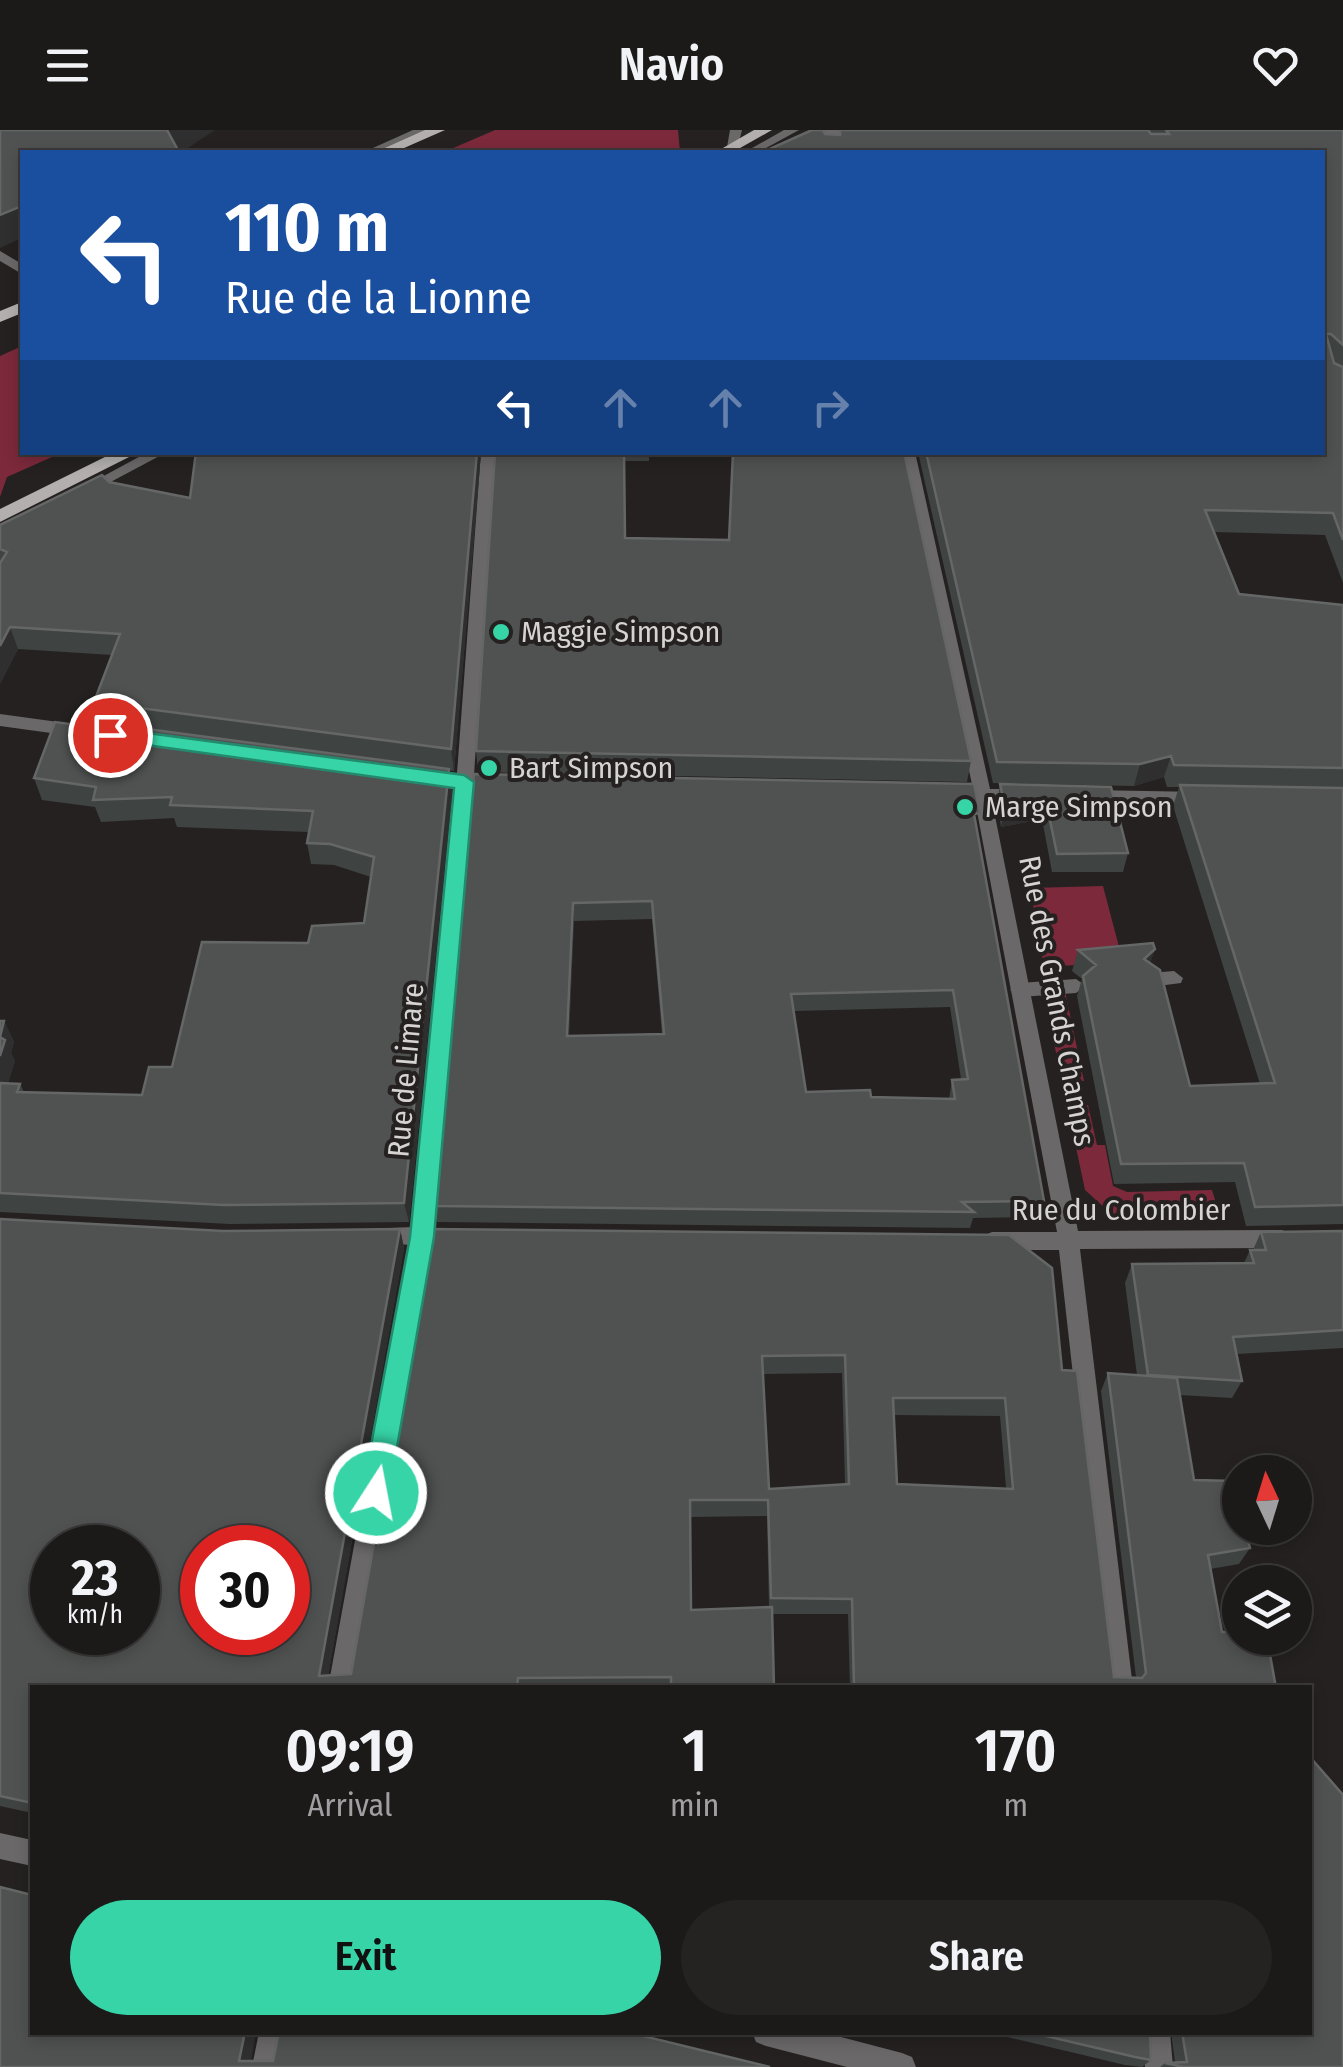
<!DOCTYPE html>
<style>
body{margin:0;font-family:"Fira Sans Condensed",sans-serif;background:#252222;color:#f1f3f6;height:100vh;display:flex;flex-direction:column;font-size:38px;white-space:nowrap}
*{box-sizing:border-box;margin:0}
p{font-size:32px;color:#a0a0a2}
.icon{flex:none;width:55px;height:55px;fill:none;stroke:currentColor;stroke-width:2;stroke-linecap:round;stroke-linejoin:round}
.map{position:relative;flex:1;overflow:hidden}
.side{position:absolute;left:30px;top:1555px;width:1282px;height:350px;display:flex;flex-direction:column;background:#1c1919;border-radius:0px;box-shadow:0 5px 15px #0003,0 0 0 2px #3a3838}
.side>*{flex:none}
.top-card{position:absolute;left:20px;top:20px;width:1305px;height:305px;border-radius:0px;box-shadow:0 5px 15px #0003,0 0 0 2px #3a3838;background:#1a4fa0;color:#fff;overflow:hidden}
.needle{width:65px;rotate:356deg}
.tools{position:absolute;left:1222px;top:1325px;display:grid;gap:20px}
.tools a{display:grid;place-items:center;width:90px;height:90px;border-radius:50%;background:#1c1919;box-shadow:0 5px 15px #0003,0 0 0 2px #3a3838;font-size:50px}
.speed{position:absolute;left:30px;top:1395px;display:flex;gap:20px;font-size:50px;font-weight:700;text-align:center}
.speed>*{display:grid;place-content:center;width:130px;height:130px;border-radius:50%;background:#1c1919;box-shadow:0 5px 15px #0003,0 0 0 2px #3a3838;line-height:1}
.speed small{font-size:25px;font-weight:400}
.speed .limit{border:15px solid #d22;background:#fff;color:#111}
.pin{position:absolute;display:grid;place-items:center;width:85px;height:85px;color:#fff;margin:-42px;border:5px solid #fff;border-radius:50%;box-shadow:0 2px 10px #0007}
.me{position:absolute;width:110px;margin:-55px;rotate:11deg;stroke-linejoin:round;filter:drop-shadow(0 0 8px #0008)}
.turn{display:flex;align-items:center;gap:35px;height:210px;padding:0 40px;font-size:45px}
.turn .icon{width:130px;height:130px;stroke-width:2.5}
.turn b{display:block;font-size:70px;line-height:85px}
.lanes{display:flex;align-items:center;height:95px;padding:0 40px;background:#0003;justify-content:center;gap:50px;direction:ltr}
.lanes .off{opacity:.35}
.eta{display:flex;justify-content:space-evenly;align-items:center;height:170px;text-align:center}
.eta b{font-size:60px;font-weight:600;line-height:70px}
.cta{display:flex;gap:20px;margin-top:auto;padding:20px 40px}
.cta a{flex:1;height:115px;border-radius:60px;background:#36d4a7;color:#111;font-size:40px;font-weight:600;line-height:115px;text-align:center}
.cta a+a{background:#252222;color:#f1f3f6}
header{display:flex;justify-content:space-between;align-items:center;height:130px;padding:0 40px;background:#1c1919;font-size:45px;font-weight:600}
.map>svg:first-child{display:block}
</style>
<header><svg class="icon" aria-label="menu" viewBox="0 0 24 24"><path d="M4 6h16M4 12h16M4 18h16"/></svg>Navio<svg class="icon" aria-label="heart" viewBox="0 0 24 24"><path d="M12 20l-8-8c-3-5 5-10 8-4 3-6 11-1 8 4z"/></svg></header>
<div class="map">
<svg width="1343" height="1937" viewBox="0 0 1343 1937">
<rect width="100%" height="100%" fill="#252121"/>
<!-- green -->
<path fill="#7b293b" d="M495,0H678L680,22H444Z
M22,216V322L61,323L7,347L0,367V226Z
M1103,756L1123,832L1044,837L1030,758Z
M1040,847H1062L1084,951H1062Z
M1067,975H1088L1097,1015H1105L1113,1056L1127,1062L1212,1060L1221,1089L1118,1090L1085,1060Z"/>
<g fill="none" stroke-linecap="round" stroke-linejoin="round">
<!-- lane -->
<path fill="#6a6868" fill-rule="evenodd" d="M413,0H429L379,22H364Z
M784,0H799L759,22H745Z
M0,121L22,134V144L0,131Z
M148,322H167L88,364L83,365L76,361Z
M1174,841L1183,848L1181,853L1150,857L1141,850L1150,843Z
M1076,849L1086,856L1076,863L1020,867L1010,860L1020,853Z"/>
<!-- street -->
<path fill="#6a6868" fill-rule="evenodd" d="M730,0H742L737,20L727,17Z
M814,0H877L871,4H820Z
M481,322H495L474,645L501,647L510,653L501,659L473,657L433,1098L460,1101L464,1107L460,1113L430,1115L353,1558H328L409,1115L370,1111L366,1105L370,1099L412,1097L416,1078L456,655L426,653L417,647L426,641L457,643Z
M901,322H915L990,659H1026L1035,665L1026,671H992L1078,1101L1282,1100L1289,1103L1293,1109L1289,1115L1282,1118L1080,1119L1133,1558H1108L1059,1120H992L985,1117L981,1111L985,1105L992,1102H1057L975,671H950L941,665L950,659H973Z
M0,584L80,595L88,601L80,607L0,596Z
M1090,660L1201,662L1210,668L1201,674L1090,672L1081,666Z
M0,1703L32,1710V1736L0,1729Z
M259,1902H287L280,1937H252Z
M752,1902H822L902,1923L912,1927L916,1937H847L766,1916L756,1912Z
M1142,1902H1170L1173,1937H1145Z"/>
<!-- primary -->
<path fill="#b3afaf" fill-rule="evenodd" d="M425,0H445L395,22H376Z
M754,0H772L733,22H716Z
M22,172V183L0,192V181Z
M115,322H139L0,392V379Z"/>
</g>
<!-- wall -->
<path fill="#3f4342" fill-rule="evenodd" d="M840,0H1343V453L1325,405L1214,402L1239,464L1343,475V1094L1246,1096L1235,1052L1114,1054L1077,866L1082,849L1072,841L1078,820L1155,819L1150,833L1190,956L1260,954L1173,676L1179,657H1167L1164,647L1134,656L993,653L918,322H1322L825,4L840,5Z
M196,322H481L454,641L449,640L452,660L409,1092L230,1094L0,1082V889L1,891H4L14,912L11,923L15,931L8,953L20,954L24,962L142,965L308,813L364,793L371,747L334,735L311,734L307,713L309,702L177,697L174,688L101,692L95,677L42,670L34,648L85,596L101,593L94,572L112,525L18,519L0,554V395L109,352L190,368Z
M495,322H904L971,631L967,652L478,642L476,621ZM649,324L733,327L729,410L625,408L624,331H649Z
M474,644L977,699L1044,1071L1039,1087L973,1088L970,1098L437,1092L434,1076ZM652,789L662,904L569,906L574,791ZM950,877L961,949L952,950L949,969L871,967L806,962L794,881Z
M1000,654L1111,657L1128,723L1123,742H1052L1042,689L1001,697L997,673Z
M0,1089L223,1101L400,1099L404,1118L328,1546L351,1544L429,1099L1062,1240L1114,1547H1136L1101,1261L1108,1243L1137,1245L1125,1153L1132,1134L1244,1133L1250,1120H1253L1261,1102L1343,1101V1218L1237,1224L1242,1251L1232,1268L1180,1265L1194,1350L1250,1418L1239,1434L1210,1439L1222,1502L1276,1558H850L848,1484H772L774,1558H32V1683L0,1676ZM842,1243L845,1354L769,1359L763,1244ZM893,1285L1000,1286L1006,1358L897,1354ZM767,1386L769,1477L691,1480L690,1387Z
M986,1902H1150L1151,1930L1142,1937L1125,1935Z
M1171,1902H1310L1343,1937H1160L1165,1933L1175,1932Z"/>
<!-- shaded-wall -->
<path fill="#2e2f2e" d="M167,0H215L182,22H171Z
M22,76V108L0,118V85Z
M477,322H481L454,641L451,619Z
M10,497L18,519L0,554V516Z
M1171,626L1164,647L1134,656L1140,634Z
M449,639L452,660L409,1092L404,1073Z
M1046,671L1042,689L1001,697L1005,678Z
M573,773L574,791L568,923L567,906Z
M1155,819L1148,840L1144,829Z
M0,889L3,896L4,891L14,912L11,923L15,931L2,972L0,968Z
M400,1099L404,1118L326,1558L319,1546Z
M245,1902H256L250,1937L239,1931Z"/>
<!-- building -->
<path fill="#505252" stroke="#656666" stroke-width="2.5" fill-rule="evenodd" d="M0,0H167L179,22H22V76L0,85Z
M812,0H823L825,4L840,5V0H1148L1151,4H1169L1166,0H1343V215L1331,204H1326L1334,233L1343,237V410L1333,383L1205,380L1239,464L1343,475V638L1174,635L1171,626L1140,634L997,632L926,322H1322V22H763Z
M196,322H477L451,619L94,572L120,504L10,497L0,516V433L7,422L0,419V395L102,345L109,352L190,368Z
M495,322H624L625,408L729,410L733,322H904L971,631L476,621Z
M87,591L449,639L404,1073L223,1075L0,1063V953L20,954L17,962L142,965L149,937H172L202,812L308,813L312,796L364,793L374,727L330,714L307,713L313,681L170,675L172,667L93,670L96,657L34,648L55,592L85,596Z
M474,644L974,654L980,683L974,684L1044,1071L962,1072L974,1082L434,1076ZM652,771L664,904L567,906L573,773ZM953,860L968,949L952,950L955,969L871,967L870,960L806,962L791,864Z
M1000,654L1111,657L1128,723L1057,724L1046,671L1005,678Z
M1180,655L1343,658V1075L1255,1077L1244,1033L1121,1034L1083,846L1096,835L1078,820L1153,813L1155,819L1144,829L1160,840L1190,956L1275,953Z
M0,891H4L0,907Z
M0,907L5,910L0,926Z
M0,1089L223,1101L400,1099L319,1546L351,1544L429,1099L1009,1105L1052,1138L1062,1240L1077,1241L1114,1547L1142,1548L1146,1543L1108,1243L1177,1248L1194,1350L1236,1351L1240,1370V1398H1245L1250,1418L1208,1425L1222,1502L1240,1501V1508H1267L1276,1558H854L852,1469L771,1468L768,1370H690L691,1480L772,1477L774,1558H671V1547L518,1548L517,1558H32V1673L0,1666ZM845,1225L849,1354L769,1359L762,1226ZM893,1268H1005L1013,1359L897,1354ZM52,1418H138V1502H52ZM202,1418H288V1502H202Z
M1343,1101V1200L1233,1207L1242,1251L1148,1245L1132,1134L1254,1133L1250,1120H1266L1261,1102Z
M1310,1627L1343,1665V1937H1183L1165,1933L1187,1932L1182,1902H1310Z
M0,1757L32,1765V1902H245L239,1931H273L279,1902H627L770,1937H0Z
M1029,1902H1150L1151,1930L1135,1927Z"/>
<!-- route -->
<path fill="#36d4a7" stroke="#238a6d" stroke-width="2.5" d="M110,598L464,645L474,652L434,1107L389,1363L385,1372L376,1375L366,1372L362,1363L410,1107L454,658L103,609L101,605Z"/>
<!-- markers -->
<g fill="#36d4a7" stroke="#252121" stroke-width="4">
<circle cx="501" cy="502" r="10"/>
<circle cx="489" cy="638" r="10"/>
<circle cx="965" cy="677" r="10"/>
</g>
<g text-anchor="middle" stroke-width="8" stroke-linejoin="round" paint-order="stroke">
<!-- poi labels -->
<g font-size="30" fill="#d6d3d3" stroke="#252121" text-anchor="start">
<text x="521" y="512">Maggie Simpson</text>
<text x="509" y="648">Bart Simpson</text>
<text x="985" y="687">Marge Simpson</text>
</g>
<!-- street labels -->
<g font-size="30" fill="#d6d3d3" stroke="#252121">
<text transform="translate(1057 871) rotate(79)" y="10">Rue des Grands Champs</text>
<text transform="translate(406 940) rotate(-85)" y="10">Rue de Limare</text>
<text x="1121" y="1090">Rue du Colombier</text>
</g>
</g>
</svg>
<div class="tools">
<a><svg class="needle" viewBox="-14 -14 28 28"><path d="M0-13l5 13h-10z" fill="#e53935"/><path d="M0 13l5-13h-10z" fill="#a0a0a2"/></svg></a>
<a><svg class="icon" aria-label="layers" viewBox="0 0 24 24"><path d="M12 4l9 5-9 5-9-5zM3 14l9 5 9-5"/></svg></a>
</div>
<div class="speed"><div>23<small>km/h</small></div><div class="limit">30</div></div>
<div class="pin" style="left:110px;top:605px;background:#d93025"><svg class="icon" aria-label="arrive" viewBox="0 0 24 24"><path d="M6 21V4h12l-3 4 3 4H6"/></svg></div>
<svg class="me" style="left:376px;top:1363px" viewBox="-20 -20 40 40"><circle r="17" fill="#36d4a7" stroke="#fff" stroke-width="3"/><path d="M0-11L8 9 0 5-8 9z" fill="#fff"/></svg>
<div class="top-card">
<div class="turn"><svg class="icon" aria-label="left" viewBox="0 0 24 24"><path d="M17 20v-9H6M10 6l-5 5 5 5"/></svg><div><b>110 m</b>Rue de la Lionne</div></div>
<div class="lanes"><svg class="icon" aria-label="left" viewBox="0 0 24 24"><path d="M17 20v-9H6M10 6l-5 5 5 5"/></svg><svg class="icon off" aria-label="ahead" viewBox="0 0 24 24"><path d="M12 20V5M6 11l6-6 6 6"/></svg><svg class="icon off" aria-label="ahead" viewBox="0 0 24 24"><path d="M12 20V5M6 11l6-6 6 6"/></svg><svg class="icon off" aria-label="right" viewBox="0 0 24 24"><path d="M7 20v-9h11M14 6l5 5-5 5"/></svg></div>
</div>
<section class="side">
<div class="eta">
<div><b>09:19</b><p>Arrival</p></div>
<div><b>1</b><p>min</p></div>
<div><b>170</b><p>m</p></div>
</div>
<div class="cta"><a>Exit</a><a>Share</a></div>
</section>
</div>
